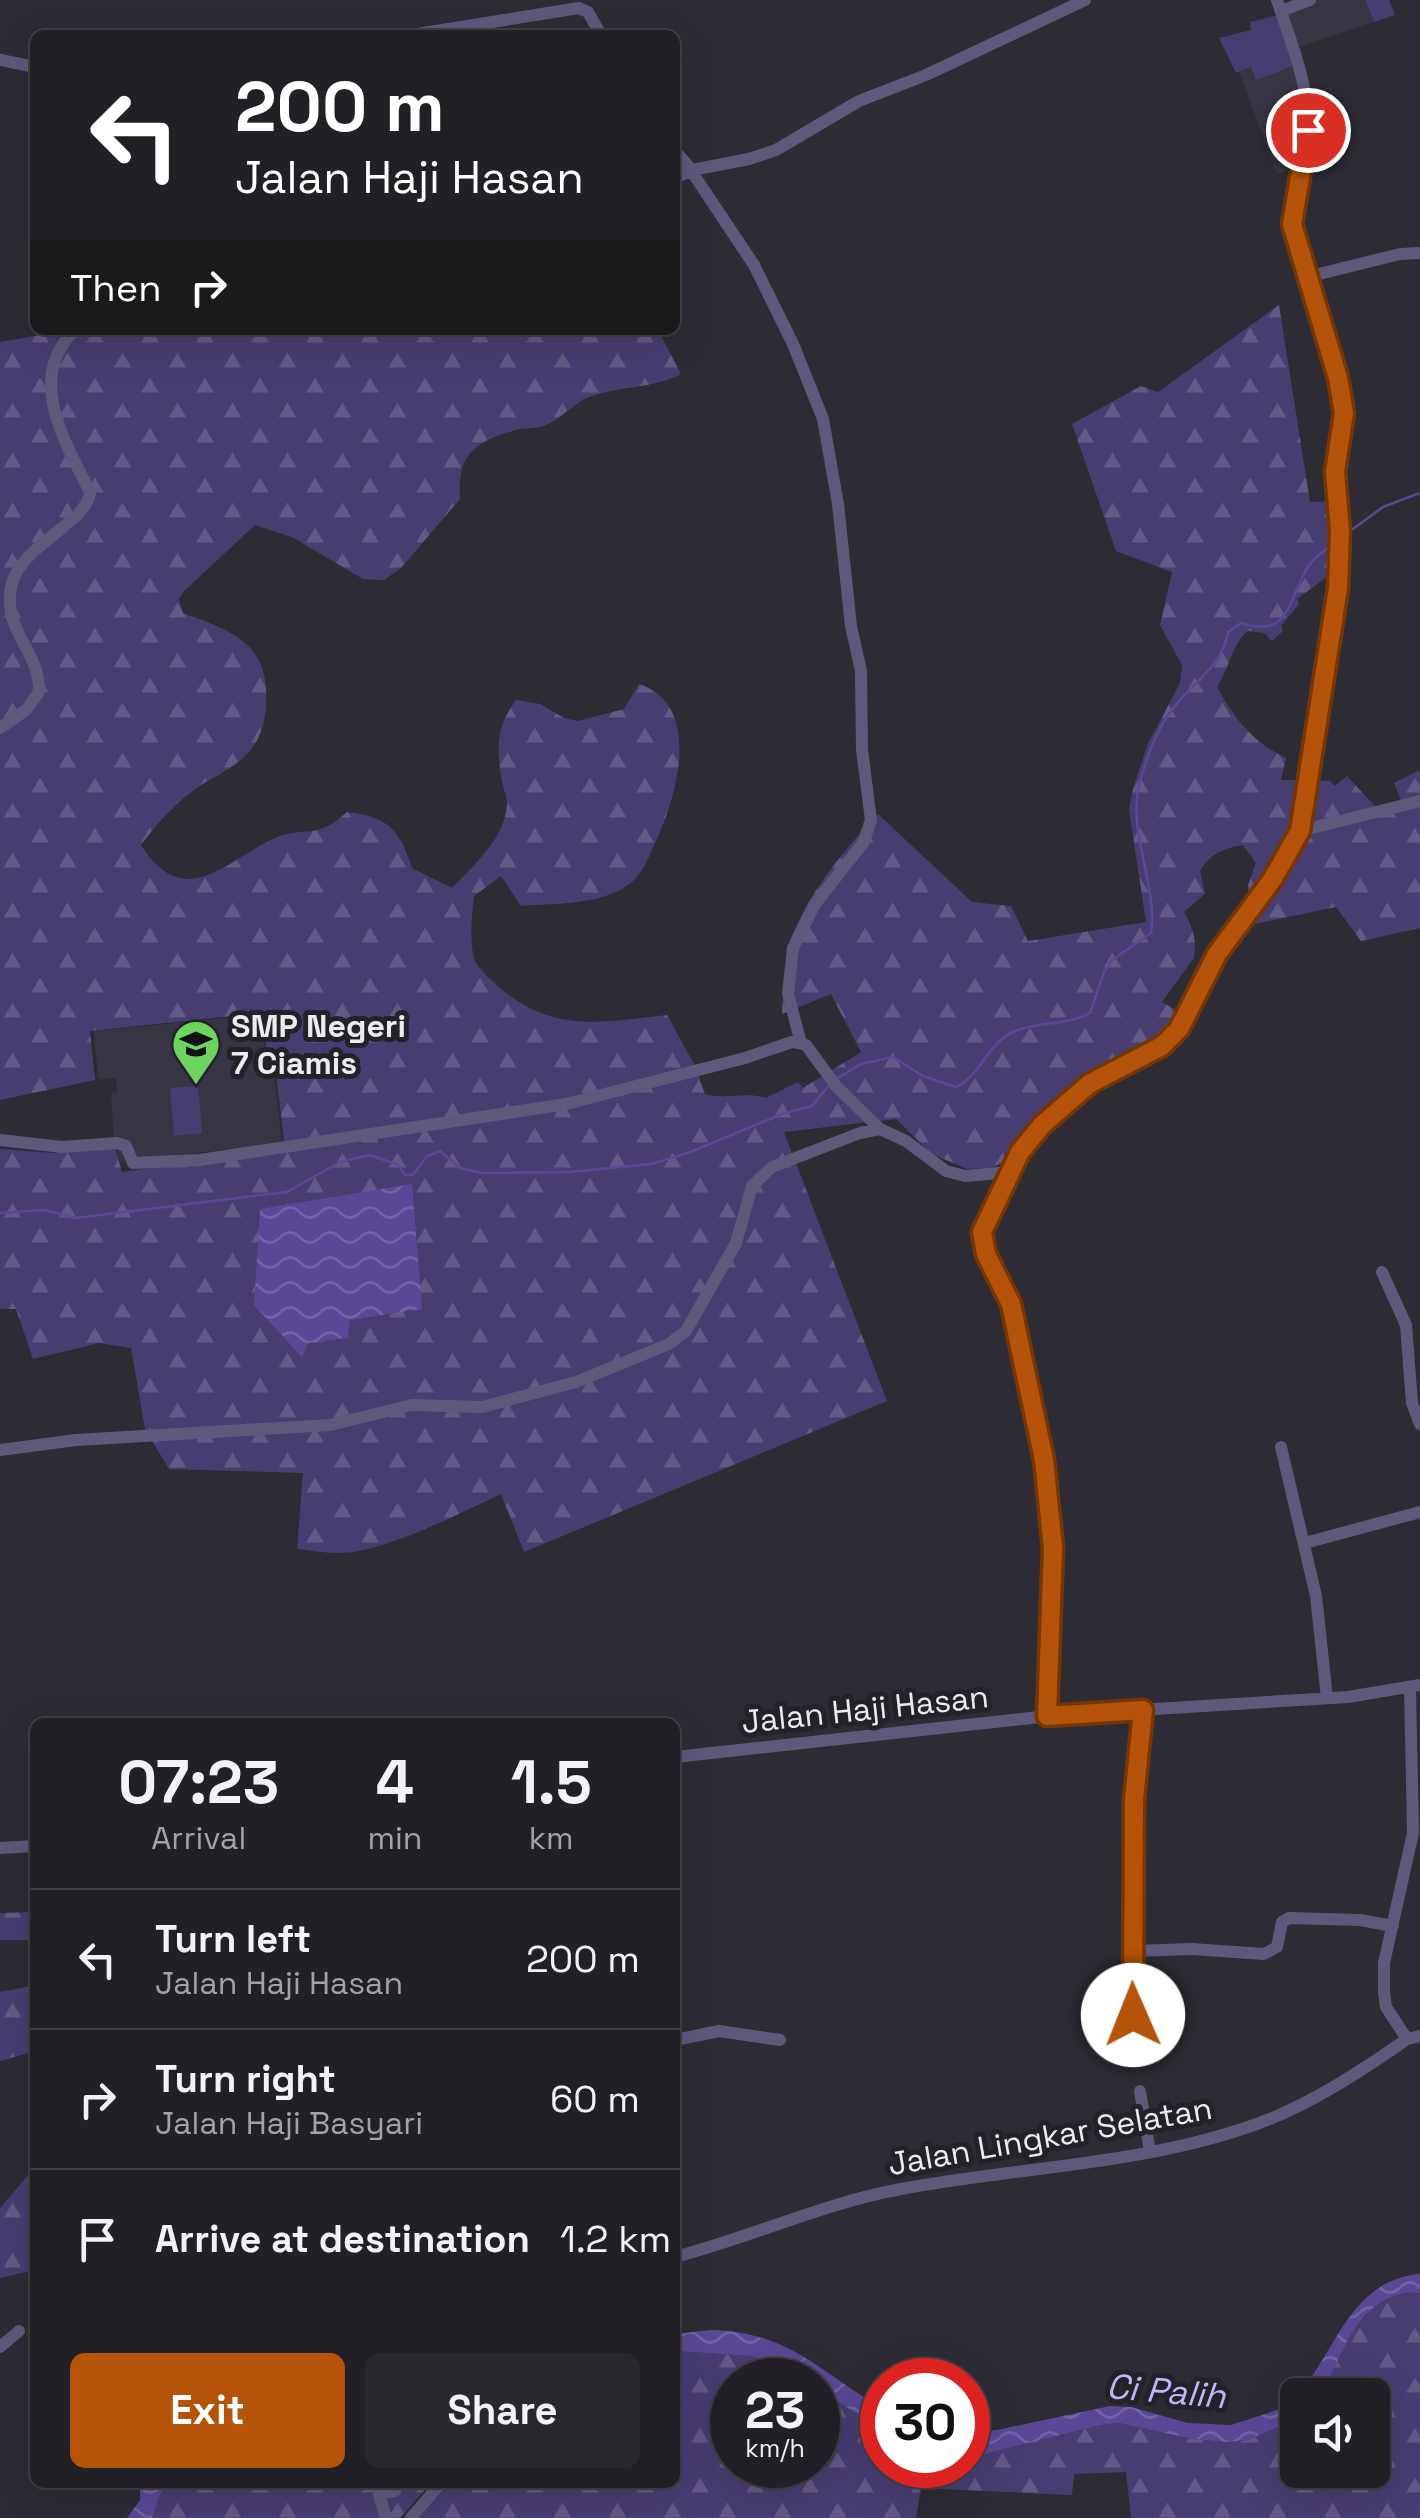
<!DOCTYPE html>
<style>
body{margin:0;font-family:"Space Grotesk",sans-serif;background:#2a282e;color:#f1f3f6;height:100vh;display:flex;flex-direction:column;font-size:38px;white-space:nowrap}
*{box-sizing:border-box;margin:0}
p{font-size:32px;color:#a2a3a7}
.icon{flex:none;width:55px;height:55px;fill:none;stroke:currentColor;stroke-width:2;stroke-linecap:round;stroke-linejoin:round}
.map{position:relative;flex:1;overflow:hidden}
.details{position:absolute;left:30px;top:1718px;width:650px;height:770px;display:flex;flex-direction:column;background:#222026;border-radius:15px;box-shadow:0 10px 40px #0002,0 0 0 2px #3f3e43}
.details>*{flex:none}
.top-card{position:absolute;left:30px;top:30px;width:650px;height:305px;border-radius:15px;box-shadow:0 10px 40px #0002,0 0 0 2px #3f3e43;background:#202124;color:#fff;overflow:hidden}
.controls{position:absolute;left:1280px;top:2378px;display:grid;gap:20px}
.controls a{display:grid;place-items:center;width:110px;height:110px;border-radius:15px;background:#222026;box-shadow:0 10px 40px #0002,0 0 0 2px #3f3e43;font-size:50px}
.speed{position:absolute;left:710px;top:2358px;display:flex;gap:20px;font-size:50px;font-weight:700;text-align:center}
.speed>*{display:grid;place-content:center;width:130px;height:130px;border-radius:50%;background:#222026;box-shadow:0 10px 40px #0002,0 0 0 2px #3f3e43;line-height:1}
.speed small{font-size:25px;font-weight:400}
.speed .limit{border:15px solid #d22;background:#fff;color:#111}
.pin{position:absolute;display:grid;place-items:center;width:85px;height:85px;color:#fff;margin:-42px;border:5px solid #fff;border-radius:50%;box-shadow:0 2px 10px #0007}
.me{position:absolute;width:110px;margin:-55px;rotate:359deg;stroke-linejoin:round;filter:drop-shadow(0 0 8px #0008)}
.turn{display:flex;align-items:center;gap:35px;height:210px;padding:0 40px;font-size:45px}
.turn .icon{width:130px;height:130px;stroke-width:2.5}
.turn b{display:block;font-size:70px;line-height:85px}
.then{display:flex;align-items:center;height:95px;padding:0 40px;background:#0003;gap:20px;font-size:38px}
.eta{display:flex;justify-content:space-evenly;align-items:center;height:170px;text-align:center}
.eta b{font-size:60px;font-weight:700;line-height:70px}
.action{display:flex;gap:20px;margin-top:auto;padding:20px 40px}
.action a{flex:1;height:115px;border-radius:15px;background:#b45309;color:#fff;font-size:40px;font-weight:700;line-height:115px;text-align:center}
.action a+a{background:#2a282e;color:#f1f3f6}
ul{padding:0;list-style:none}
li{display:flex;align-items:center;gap:30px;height:140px;padding:0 40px;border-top:2px solid #3f3e43}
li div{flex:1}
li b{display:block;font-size:38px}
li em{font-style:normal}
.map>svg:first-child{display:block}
</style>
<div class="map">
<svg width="1420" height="2518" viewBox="0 0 1420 2518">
<defs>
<pattern id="forest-firs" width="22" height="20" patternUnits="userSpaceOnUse" patternTransform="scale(2.5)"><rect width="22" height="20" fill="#483d71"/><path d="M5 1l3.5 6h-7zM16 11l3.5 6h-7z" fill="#635986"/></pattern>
<pattern id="water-waves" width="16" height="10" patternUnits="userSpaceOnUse" patternTransform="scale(2.5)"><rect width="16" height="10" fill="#5a4896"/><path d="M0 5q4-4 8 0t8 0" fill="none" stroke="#7263a5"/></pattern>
</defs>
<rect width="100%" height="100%" fill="#2d2b33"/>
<!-- built -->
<path fill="#373543" d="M1318,0H1365L1374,22L1298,47L1286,12Z
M1290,52L1305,109L1299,166L1277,174L1239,72Z
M239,1017L242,1034L263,1031L268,1073H274L282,1143L120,1162L114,1137L111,1093L117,1092L116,1078L99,1079L93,1031Z"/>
<!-- grass -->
<path fill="#483d71" d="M1365,0H1389L1395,15L1374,22Z
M1278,15L1293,66L1256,80L1251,67L1236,73L1219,38L1251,30L1250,22Z
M198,1086L202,1133L174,1136L170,1088Z"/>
<!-- forest -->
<path fill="url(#forest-firs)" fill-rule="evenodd" d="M1279,305L1310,502L1332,501L1328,576L1297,599L1299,604L1281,626L1283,631L1272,641L1264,633L1248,631C1232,643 1229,670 1217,687C1235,720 1253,742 1286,758L1281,780L1330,781L1335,786L1347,776L1384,816L1405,810L1394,783L1420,770V928L1361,941L1336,907L1254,924L1248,885L1256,863L1243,845C1222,849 1211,853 1200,871L1205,894L1184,912C1193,928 1197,940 1194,958L1162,1002L1178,1011L1166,1033L1074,1089L1031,1128L1006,1160L992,1168L967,1169L932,1154L896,1119L784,1132L887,1401L524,1552L501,1494C460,1513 382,1554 337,1553C324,1553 310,1550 297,1549L303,1473L169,1469L145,1429L131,1348L99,1343L33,1359L16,1309H0V1149L53,1153L115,1147L122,1172L285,1149L276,1072H268L265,1030L242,1032L241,1015L90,1031L95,1080L0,1100V342L68,330H658L681,374C655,388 621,386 592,396C575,401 563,418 546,425C537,429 526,427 516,430C474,442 457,454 460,499L401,568L384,580L363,579L292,537L255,525L184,591L179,599L183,613C235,632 270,644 266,706C265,724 259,743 246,755C233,768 216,776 201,785C177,801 157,823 141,845C185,914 226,860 275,838C306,825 313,842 347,812C389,817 400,830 412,868L452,888C473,866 506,837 507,804C507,796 503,788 502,781C496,749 496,727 516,700L540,704L564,718L578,721L624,709L639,684C703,705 677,796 656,841C650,854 644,871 633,881C605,906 555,903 521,906L501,876L474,896C472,915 469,938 474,958C477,968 490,979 499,987C553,1034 601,1022 667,1015L694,1064L705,1094C726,1100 746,1091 766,1098L798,1082L803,1088L861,1052L831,994L782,1014C783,993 784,972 788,951C798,904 845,849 878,814L972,902L1011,906L1028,941L1146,922L1129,810L1133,788L1148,744L1180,683L1182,665L1160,625L1172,572L1116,551L1072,424L1141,386L1158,392ZM411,1184L349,1320L348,1338L307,1343Z
M35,1912V1953L27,1940H0V1913Z
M35,1977V2051L0,2061V1992L32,1986L30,1978Z
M35,2167V2270L0,2278V2208Z
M1420,2291V2518H1131L1126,2472L1074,2474L1072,2495L921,2488L916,2518H419L450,2483L675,2482V2351L751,2356L803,2380H732V2465H818V2389L882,2430V2465H968V2458L1101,2425L1119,2423L1192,2439L1226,2442L1249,2440L1297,2418L1298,2470H1372V2395H1322C1345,2346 1359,2295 1420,2291Z
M162,2483H431L400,2518H152L162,2490Z"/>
<!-- water -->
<path fill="url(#water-waves)" d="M412,1184L422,1309L350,1320L348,1338L308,1343L302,1357L254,1305L260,1209Z
M1420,2274V2291C1358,2295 1346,2346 1322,2395H1298C1337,2350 1350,2280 1420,2274Z
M710,2330C791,2332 817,2371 882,2408V2430L818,2389V2380H803L751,2356L675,2351V2334Z
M1298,2395L1297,2418L1249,2440L1226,2442L1192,2439L1119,2423L1101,2425L968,2458V2432L997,2430L1110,2406L1131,2407L1188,2423L1231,2425L1277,2410Z
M140,2483H162V2490L152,2518H127L140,2500Z"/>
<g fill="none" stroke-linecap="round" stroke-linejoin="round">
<!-- stream -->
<path stroke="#5a4896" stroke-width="2.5" d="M1346,534L1383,507L1420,493
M836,1079L861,1064L893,1057L923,1076L956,1087C982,1074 987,1044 1013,1032C1037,1021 1066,1026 1090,1013L1104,972L1112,960L1151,933C1158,882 1126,832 1140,781C1147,757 1156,730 1171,711C1191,684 1223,666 1228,632L1241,623C1288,639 1288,602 1306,570C1313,558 1324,551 1335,542
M0,1213L45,1210L76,1218L287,1192L340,1162L370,1155L398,1165L405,1175H413L427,1156L440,1151L460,1168L482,1173L570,1172L651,1164L688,1153L782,1114L812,1106L830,1084"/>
<!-- minor -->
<path stroke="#5e597b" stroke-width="12" d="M1281,11L1310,0
M411,35L579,8L588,12L601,35
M0,60L35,67
M675,151L692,170L749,159L776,150L859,101L926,75L1085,0
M690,169L754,265L793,344L823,419L838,504L851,626L861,671L862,750L871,820L863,843L815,904L793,948L788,994L801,1043
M675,178L690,171
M1307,277L1400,254L1420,253
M0,728L26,710L39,692C40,649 0,630 12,583C23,544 88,522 90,492C65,442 25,377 75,330
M1300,831L1420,801
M0,1140L62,1147L117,1143L126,1146L133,1163L200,1160L566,1104L745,1058L792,1042L806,1045L836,1086L880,1129
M1382,1272L1406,1325L1412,1403L1420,1424
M1281,1447L1316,1596L1327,1698
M0,1450L76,1440L330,1425L412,1405L482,1407L576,1382L669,1344L686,1331L736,1243L752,1186L772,1167L860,1133L880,1129L906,1141L946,1171L965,1176L1011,1172
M1305,1543L1420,1512
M1047,1717L1053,1548L1044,1460L1011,1304L986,1254L982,1232L1020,1151L1041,1125L1089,1084L1151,1053L1179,1029L1217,954L1272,880L1300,831L1338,588L1340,531L1335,472L1344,413L1338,378L1292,224C1289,198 1304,172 1307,146C1313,94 1293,48 1277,0
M675,1757L1058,1715L1348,1697L1420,1685
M0,1848L35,1846
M1133,1951L1192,1949L1264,1954L1277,1947L1282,1922L1289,1918L1360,1920L1393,1926
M1133,2033L1134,1800L1143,1710
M1407,2039L1386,2007L1384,1992V1963L1413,1833L1410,1688
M675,2040L719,2031L780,2040
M1140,2091L1150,2152
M675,2257C751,2237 824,2203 901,2189C1018,2167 1141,2165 1254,2125C1308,2106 1360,2072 1407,2039L1420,2036
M0,2347L19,2331
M386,2518L379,2494L395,2491L394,2482
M411,2518L442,2482"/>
</g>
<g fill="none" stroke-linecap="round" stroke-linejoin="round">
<!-- route casing -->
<g stroke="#753606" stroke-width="25">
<path id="route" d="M1133,2015L1134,1800L1143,1710L1047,1716L1053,1548L1044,1460L1011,1304L986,1254L982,1232L1020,1152L1042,1125L1089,1084L1162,1046L1179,1029L1217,954L1272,880L1300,831L1338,588L1340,531L1335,472L1344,413L1338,378L1292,224L1308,130"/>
</g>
<!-- route -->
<use href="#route" stroke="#b45309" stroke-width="18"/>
</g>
<!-- icons -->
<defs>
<g id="school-pin" transform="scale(2.5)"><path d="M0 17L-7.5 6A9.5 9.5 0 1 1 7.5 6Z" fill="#6dd361" stroke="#232229"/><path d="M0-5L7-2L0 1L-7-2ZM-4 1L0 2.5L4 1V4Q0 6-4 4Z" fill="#111"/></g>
</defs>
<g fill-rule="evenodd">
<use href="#school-pin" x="196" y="1044"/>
</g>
<g text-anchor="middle" stroke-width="10" stroke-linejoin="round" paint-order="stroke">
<!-- poi labels -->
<g font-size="32" font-weight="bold" fill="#ecebf0" stroke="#232229" text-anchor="start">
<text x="231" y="1037">SMP Negeri<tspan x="231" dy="37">7 Ciamis</tspan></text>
</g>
<!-- street labels -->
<g font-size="32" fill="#ecebf0" stroke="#232229">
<text transform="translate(865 1709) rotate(-6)" y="11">Jalan Haji Hasan</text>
<text transform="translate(1050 2136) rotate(-10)" y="11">Jalan Lingkar Selatan</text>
</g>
<!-- water labels -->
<g font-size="35" font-style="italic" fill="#c0b6f7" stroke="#232229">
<text transform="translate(1166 2391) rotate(5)" y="12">Ci Palih</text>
</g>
</g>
</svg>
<div class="controls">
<a><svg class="icon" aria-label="sound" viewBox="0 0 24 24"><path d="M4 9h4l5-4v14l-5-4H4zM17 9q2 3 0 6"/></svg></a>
</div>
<div class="speed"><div>23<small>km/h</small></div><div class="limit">30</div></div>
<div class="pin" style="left:1308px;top:130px;background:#d93025"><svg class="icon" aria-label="arrive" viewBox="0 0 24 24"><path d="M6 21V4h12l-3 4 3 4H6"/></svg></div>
<svg class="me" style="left:1133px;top:2015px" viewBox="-20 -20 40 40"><circle r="19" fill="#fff"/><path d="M0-13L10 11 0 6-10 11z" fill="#b45309"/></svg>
<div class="top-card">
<div class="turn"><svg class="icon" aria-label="left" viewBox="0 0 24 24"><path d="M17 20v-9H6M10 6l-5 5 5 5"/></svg><div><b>200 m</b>Jalan Haji Hasan</div></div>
<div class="then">Then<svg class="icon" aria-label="right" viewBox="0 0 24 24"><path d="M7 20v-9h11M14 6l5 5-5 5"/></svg></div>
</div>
<section class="details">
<div class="eta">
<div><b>07:23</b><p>Arrival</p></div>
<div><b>4</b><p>min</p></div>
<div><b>1.5</b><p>km</p></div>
</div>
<ul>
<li><svg class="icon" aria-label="left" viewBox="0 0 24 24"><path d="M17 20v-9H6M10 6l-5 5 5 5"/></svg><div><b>Turn left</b><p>Jalan Haji Hasan</p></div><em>200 m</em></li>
<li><svg class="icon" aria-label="right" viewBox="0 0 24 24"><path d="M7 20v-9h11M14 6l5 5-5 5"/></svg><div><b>Turn right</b><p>Jalan Haji Basyari</p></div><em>60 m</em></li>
<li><svg class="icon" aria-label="arrive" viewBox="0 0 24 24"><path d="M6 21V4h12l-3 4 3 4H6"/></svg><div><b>Arrive at destination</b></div><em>1.2 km</em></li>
</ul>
<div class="action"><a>Exit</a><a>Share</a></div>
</section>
</div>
